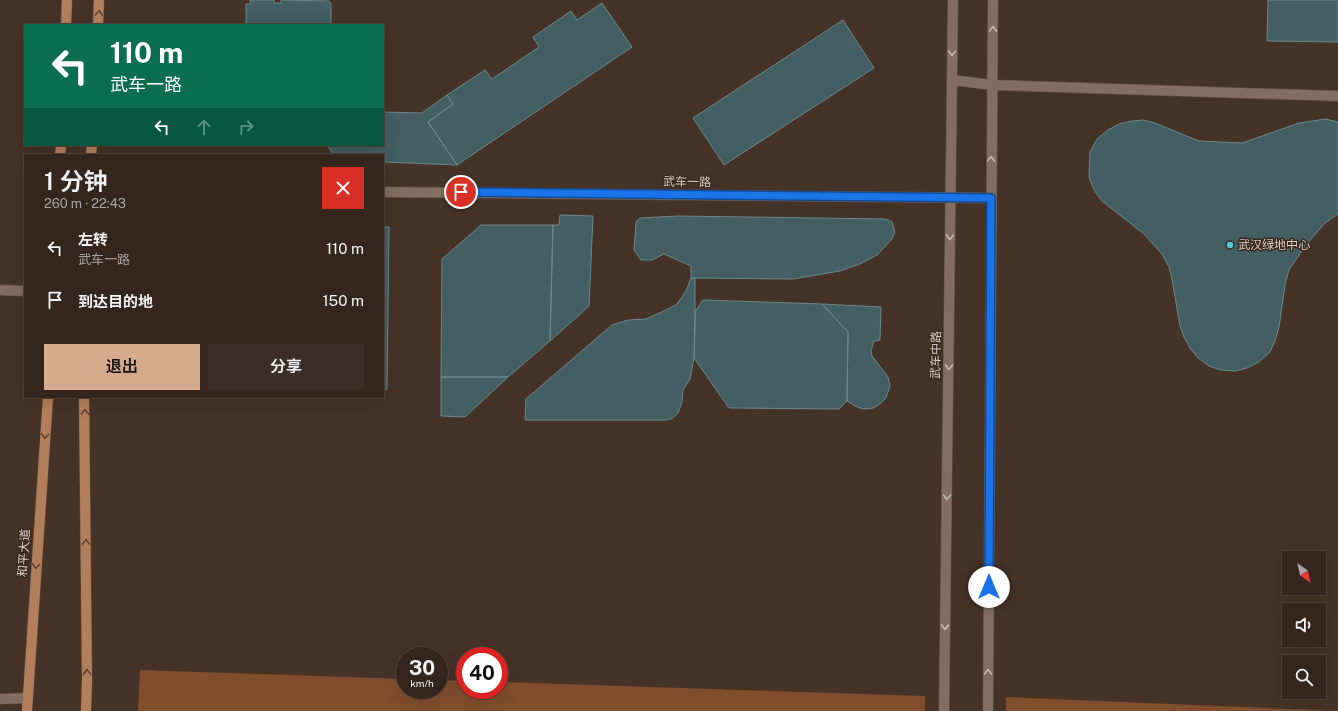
<!DOCTYPE html>
<html lang="zh">
<meta charset="utf-8">
<style>
body{margin:0;font-family:"Public Sans","Noto Sans SC",sans-serif;background:#3c2e26;color:#f1f3f6;height:100vh;display:flex;flex-direction:column;font-size:15px;white-space:nowrap}
*{box-sizing:border-box;margin:0}
p{font-size:13px;color:#a9a5a4}
.icon{flex:none;width:22px;height:22px;fill:none;stroke:currentColor;stroke-width:2;stroke-linecap:round;stroke-linejoin:round}
.map{position:relative;flex:1;overflow:hidden}
.details{position:absolute;left:24px;top:154px;width:360px;height:244px;display:flex;flex-direction:column;background:#34261d;border-radius:0px;box-shadow:0 4px 16px #0002,0 0 0 1px #4e433b}
.details>*{flex:none}
.guide{position:absolute;left:24px;top:24px;width:360px;height:122px;border-radius:0px;box-shadow:0 4px 16px #0002,0 0 0 1px #4e433b;background:#0b6e4f;color:#fff;overflow:hidden}
.needle{width:26px;rotate:146deg}
.tools{position:absolute;left:1282px;top:551px;display:grid;gap:8px}
.tools a{display:grid;place-items:center;width:44px;height:44px;border-radius:0px;background:#34261d;box-shadow:0 4px 16px #0002,0 0 0 1px #4e433b;font-size:20px}
.speed{position:absolute;left:396px;top:647px;display:flex;gap:8px;font-size:20px;font-weight:700;text-align:center}
.speed>*{display:grid;place-content:center;width:52px;height:52px;border-radius:50%;background:#34261d;box-shadow:0 4px 16px #0002,0 0 0 1px #4e433b;line-height:1}
.speed small{font-size:10px;font-weight:400}
.speed .limit{border:6px solid #d22;background:#fff;color:#111}
.pin{position:absolute;display:grid;place-items:center;width:34px;height:34px;color:#fff;margin:-17px;border:2px solid #fff;border-radius:50%;box-shadow:0 1px 4px #0007}
.me{position:absolute;width:44px;margin:-22px;rotate:0deg;stroke-linejoin:round;filter:drop-shadow(0 0 3px #0008)}
.turn{display:flex;align-items:center;gap:14px;height:84px;padding:0 20px;font-size:18px}
.turn .icon{width:52px;height:52px;stroke-width:2.5}
.turn b{display:block;font-size:28px;line-height:34px}
.lanes{display:flex;align-items:center;height:38px;padding:0 20px;background:#0003;justify-content:center;gap:20px;direction:ltr}
.lanes .off{opacity:.35}
.round{display:grid;place-items:center;flex:none;width:42px;height:42px;border-radius:0px;background:#3c2e26}
.summary{display:flex;align-items:center;justify-content:space-between;height:68px;padding:0 20px}
h1{font-size:24px;font-weight:600;line-height:30px}
.cta{display:flex;gap:8px;margin-top:auto;padding:8px 20px}
.cta a{flex:1;height:46px;border-radius:0px;background:#d6ab8b;color:#111;font-size:16px;font-weight:600;line-height:46px;text-align:center}
.cta a+a{background:#3c2e26;color:#f1f3f6}
ul{padding:0;list-style:none}
li{display:flex;align-items:center;gap:12px;height:52px;padding:0 20px}
li div{flex:1}
li b{display:block;font-size:15px}
li em{font-style:normal}
.map>svg:first-child{display:block}
</style>
<div class="map">
<svg width="1338" height="711" viewBox="0 0 1338 711">
<rect width="100%" height="100%" fill="#463327"/>
<!-- green -->
<path fill="#804e2d" d="M140,670L405,679V690H439V680L465,681V690H499V682L925,696V711H138Z
M1006,697L1338,711H1006Z"/>
<!-- building -->
<path fill="#435f63" stroke="#6b888c" d="M250,0H274V3H281V0L329,1L331,4V25H246V4H251Z
M1268,0H1338V42L1267,41Z
M602,3L632,47L457,165L428,122L453,104L447,95L485,70L492,79L539,47L533,37L571,11L577,20Z
M843,20L874,68L724,165L693,118Z
M447,95L453,104L428,122L457,165L383,162V155H334L327,145H383V112L422,113Z
M1326,119L1338,122V214L1325,223L1305,246L1289,270L1285,285L1279,327L1275,341L1270,352L1259,362L1247,368L1235,371L1221,370L1209,366L1198,358L1190,348L1184,337L1180,326L1172,279L1169,267L1162,254L1144,234L1102,201L1094,190L1089,177L1090,152L1097,139L1108,130L1119,124L1132,121L1143,120L1155,123L1199,141L1242,143L1299,123Z
M560,215L593,216L589,306L550,341L553,225H559Z
M678,216L886,219L892,222L895,232L892,239L877,255L860,264L840,271L793,279L691,278V266L664,254L652,260H641L634,250L636,222L640,218Z
M481,225H553L550,341L508,377H441L442,259Z
M383,227H389L387,389H383Z
M691,278H695V329L694,358L690,379L683,390L682,402L678,413L673,418L666,420H525L526,399L612,325L628,320L646,319L670,308L677,304L686,291Z
M703,300L822,304L848,332L847,401L839,409L729,408L694,358L695,312Z
M822,304L881,307L880,340L874,341L871,351L872,356L888,377L890,386L886,398L880,404L873,408L863,409L855,406L847,401L848,332Z
M441,377H508L465,417L441,416Z"/>
<g fill="none" stroke-linecap="round" stroke-linejoin="round">
<!-- minor casing -->
<g stroke="#605046" stroke-width="11">
<path id="minor" d="M952,80L992,85L1338,96
M383,192L991,198
M0,290L25,291
M0,699L27,698
M944,711L953,0
M988,711L993,0"/>
</g>
<!-- major casing -->
<g stroke="#605046" stroke-width="11">
<path id="major" d="M66,25L67,0
M98,25L99,0
M60,155L61,145
M91,155L92,145
M84,397L87,681L86,711
M27,711L48,397"/>
</g>
<!-- minor -->
<use href="#minor" stroke="#826d60" stroke-width="10"/>
<!-- major -->
<use href="#major" stroke="#b37e5b" stroke-width="10"/>
</g>
<!-- one-way arrows -->
<defs><path id="oneway-chevron" d="M-2-3.5L2.5 0L-2 3.5" fill="none" stroke-width="1.6" stroke-linecap="round" stroke-linejoin="round"/></defs>
<g stroke="#5f4230">
<use href="#oneway-chevron" transform="translate(99 13) rotate(-87)"/>
<use href="#oneway-chevron" transform="translate(85 412) rotate(-91)"/>
<use href="#oneway-chevron" transform="translate(45 436) rotate(94)"/>
<use href="#oneway-chevron" transform="translate(86 542) rotate(-91)"/>
<use href="#oneway-chevron" transform="translate(36 566) rotate(94)"/>
<use href="#oneway-chevron" transform="translate(87 672) rotate(-91)"/>
</g>
<g stroke="#c9bbb2">
<use href="#oneway-chevron" transform="translate(993 29) rotate(-89)"/>
<use href="#oneway-chevron" transform="translate(952 53) rotate(91)"/>
<use href="#oneway-chevron" transform="translate(991 159) rotate(-89)"/>
<use href="#oneway-chevron" transform="translate(950 237) rotate(91)"/>
<use href="#oneway-chevron" transform="translate(949 367) rotate(91)"/>
<use href="#oneway-chevron" transform="translate(947 497) rotate(91)"/>
<use href="#oneway-chevron" transform="translate(945 627) rotate(91)"/>
<use href="#oneway-chevron" transform="translate(988 672) rotate(-90)"/>
</g>
<g fill="none" stroke-linecap="round" stroke-linejoin="round">
<!-- route casing -->
<g stroke="#114b97" stroke-width="10">
<path id="route" d="M461,192L991,198L989,587"/>
</g>
<!-- route -->
<use href="#route" stroke="#1a73e8" stroke-width="7"/>
</g>
<!-- markers -->
<circle fill="#53cbda" stroke="#3b291d" stroke-width="1.5" cx="1230" cy="245" r="4"/>
<g text-anchor="middle" stroke-width="3" stroke-linejoin="round" paint-order="stroke">
<!-- street labels -->
<g font-size="12" fill="#dbcfc7" stroke="#3b291d">
<text transform="translate(687 182) rotate(1)" y="4">武车一路</text>
<text transform="translate(936 355) rotate(-89)" y="4">武车中路</text>
<text transform="translate(24 553) rotate(-86)" y="4">和平大道</text>
</g>
<!-- poi labels -->
<g font-size="12" fill="#dbcfc7" stroke="#3b291d" text-anchor="start">
<text x="1238" y="249">武汉绿地中心</text>
</g>
</g>
</svg>
<div class="tools">
<a><svg class="needle" viewBox="-14 -14 28 28"><path d="M0-13l5 13h-10z" fill="#e53935"/><path d="M0 13l5-13h-10z" fill="#a9a5a4"/></svg></a>
<a><svg class="icon" aria-label="sound" viewBox="0 0 24 24"><path d="M4 9h4l5-4v14l-5-4H4zM17 9q2 3 0 6"/></svg></a>
<a><svg class="icon" aria-label="search" viewBox="0 0 24 24"><circle cx="10" cy="10" r="6"/><path d="M15 15l6 6"/></svg></a>
</div>
<div class="speed"><div>30<small>km/h</small></div><div class="limit">40</div></div>
<div class="pin" style="left:461px;top:192px;background:#d93025"><svg class="icon" aria-label="arrive" viewBox="0 0 24 24"><path d="M6 21V4h12l-3 4 3 4H6"/></svg></div>
<svg class="me" style="left:989px;top:587px" viewBox="-20 -20 40 40"><circle r="19" fill="#fff"/><path d="M0-13L10 11 0 6-10 11z" fill="#1a73e8"/></svg>
<div class="guide">
<div class="turn"><svg class="icon" aria-label="left" viewBox="0 0 24 24"><path d="M17 20v-9H6M10 6l-5 5 5 5"/></svg><div><b>110 m</b>武车一路</div></div>
<div class="lanes"><svg class="icon" aria-label="left" viewBox="0 0 24 24"><path d="M17 20v-9H6M10 6l-5 5 5 5"/></svg><svg class="icon off" aria-label="ahead" viewBox="0 0 24 24"><path d="M12 20V5M6 11l6-6 6 6"/></svg><svg class="icon off" aria-label="right" viewBox="0 0 24 24"><path d="M7 20v-9h11M14 6l5 5-5 5"/></svg></div>
</div>
<section class="details">
<div class="summary"><div><h1>1 分钟</h1><p>260 m · 22:43</p></div><a class="round" style="background:#d93025;color:#fff"><svg class="icon" aria-label="close" viewBox="0 0 24 24"><path d="M6 6l12 12M18 6L6 18"/></svg></a></div>
<ul>
<li><svg class="icon" aria-label="left" viewBox="0 0 24 24"><path d="M17 20v-9H6M10 6l-5 5 5 5"/></svg><div><b>左转</b><p>武车一路</p></div><em>110 m</em></li>
<li><svg class="icon" aria-label="arrive" viewBox="0 0 24 24"><path d="M6 21V4h12l-3 4 3 4H6"/></svg><div><b>到达目的地</b></div><em>150 m</em></li>
</ul>
<div class="cta"><a>退出</a><a>分享</a></div>
</section>
</div>
